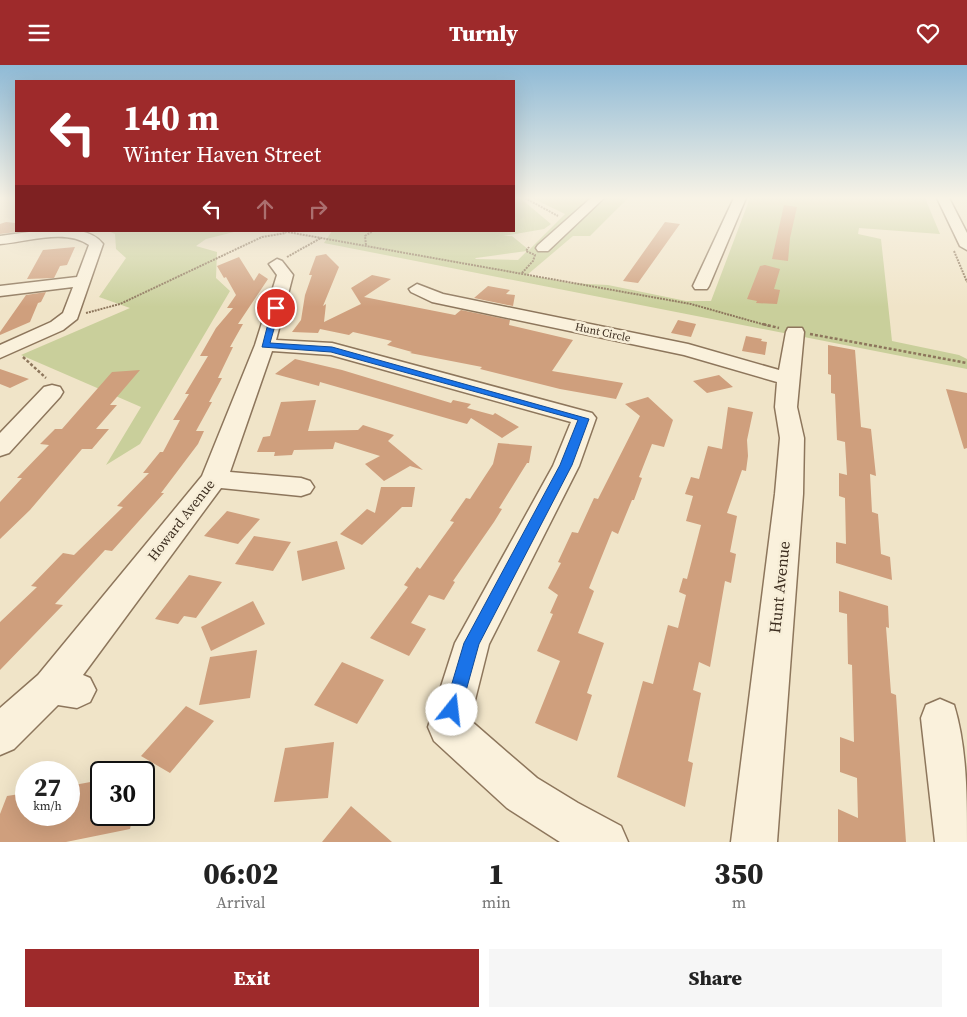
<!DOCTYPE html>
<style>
body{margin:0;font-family:"Source Serif 4",serif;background:#f6f6f6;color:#222;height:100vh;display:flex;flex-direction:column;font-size:19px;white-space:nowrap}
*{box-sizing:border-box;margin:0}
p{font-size:16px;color:#767676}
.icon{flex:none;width:28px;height:28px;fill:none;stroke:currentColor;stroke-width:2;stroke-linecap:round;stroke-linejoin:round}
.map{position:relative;height:777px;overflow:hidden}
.details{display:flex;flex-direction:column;background:#fff;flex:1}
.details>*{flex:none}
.hud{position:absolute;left:15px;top:15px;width:500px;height:152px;border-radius:0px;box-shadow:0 5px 20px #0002;background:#9e2a2b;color:#fff;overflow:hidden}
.speed{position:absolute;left:15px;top:696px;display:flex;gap:10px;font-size:25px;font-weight:700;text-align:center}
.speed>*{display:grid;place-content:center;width:65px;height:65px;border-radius:50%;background:#fff;box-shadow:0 5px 20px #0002;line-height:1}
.speed small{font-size:12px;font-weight:400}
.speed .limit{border:2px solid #111;border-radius:8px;background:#fff;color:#111}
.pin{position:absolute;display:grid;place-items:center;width:42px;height:42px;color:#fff;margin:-21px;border:2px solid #fff;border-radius:50%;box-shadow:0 1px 5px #0007}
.me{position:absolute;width:55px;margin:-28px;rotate:16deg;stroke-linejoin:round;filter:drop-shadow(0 0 4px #0008)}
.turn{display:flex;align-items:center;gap:18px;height:105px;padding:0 25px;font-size:22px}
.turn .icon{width:65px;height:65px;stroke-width:2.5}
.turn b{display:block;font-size:35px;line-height:42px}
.lanes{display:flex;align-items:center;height:48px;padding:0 25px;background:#0003;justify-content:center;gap:25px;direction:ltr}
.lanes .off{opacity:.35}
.eta{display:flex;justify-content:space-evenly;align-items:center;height:85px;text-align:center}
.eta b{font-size:30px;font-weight:800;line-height:35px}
.primary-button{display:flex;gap:10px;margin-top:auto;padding:10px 25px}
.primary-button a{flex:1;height:58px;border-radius:0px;background:#9e2a2b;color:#fff;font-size:20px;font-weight:800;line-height:58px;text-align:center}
.primary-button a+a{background:#f6f6f6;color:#222}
header{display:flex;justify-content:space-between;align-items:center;height:65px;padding:0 25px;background:#9e2a2b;color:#fff;font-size:22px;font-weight:800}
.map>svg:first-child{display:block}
</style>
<header><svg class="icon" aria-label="menu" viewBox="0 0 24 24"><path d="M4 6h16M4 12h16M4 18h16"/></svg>Turnly<svg class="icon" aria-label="heart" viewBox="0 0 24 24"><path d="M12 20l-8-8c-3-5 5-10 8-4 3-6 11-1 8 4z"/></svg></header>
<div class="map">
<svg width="967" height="777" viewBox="0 0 967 777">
<rect width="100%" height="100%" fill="#f0e4c8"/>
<!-- green -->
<path fill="#c9cf9b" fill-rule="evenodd" d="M514,133H520L551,159L544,164L503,171H512L529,185L565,149L532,133H628L590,171H573L527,210L569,218L608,220L686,236H711L750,133H925L940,169L859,163L858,169L881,174L892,276L959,290L967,294V304L324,178L332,166H514ZM527,186L518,195L475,194L476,193Z
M108,166H238L206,174L196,181L217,187L216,213L230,226L140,379L106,400L141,342L21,290L130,243L99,232L126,193L116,184L115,169Z"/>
<!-- building -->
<path fill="#cf9f7d" d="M784,140L797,142L790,173L788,196L772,194Z
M6,157L16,158V167L0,169V159Z
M665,157L680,159L638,218L623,216Z
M75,182L67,200L60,201L54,213L27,214L43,185Z
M326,189L339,202L323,241L326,239L324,257L361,239L351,223L372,210L391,214L364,232L455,250L461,245L510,255L509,260L573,275L552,306L623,318L616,334L560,324L480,304L482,302L410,288L412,287L387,280L392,276L353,267L349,270L320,264L318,268L292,267L301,255L305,230L312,210H309L316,191Z
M239,192L254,216L259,208L268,214L238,259H243L230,282H233L218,313H222L209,337H212L196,366H204L198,379L161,428H164L112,486L105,485L55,539L63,540L0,605V557L37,522L31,521L63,488L74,490L123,442L117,441L149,408H143L160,387H163L180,355H173L189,329H185L208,291H200L216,263L233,243H227L236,230L226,212L224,213L217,201Z
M765,200L780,204L774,224L780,225L777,239L756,238L757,236L747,234L760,201Z
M488,221L510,225L506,229L515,230L513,241L474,233Z
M46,227L41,237L38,238L30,257L0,270V267L26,230Z
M678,255L696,259L691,272L671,268Z
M746,271L762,274L761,276L767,277L765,290L742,286Z
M828,280L855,285L861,362L871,364L876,411L870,409L872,447L878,449L881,489L890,492L892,515L836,498V477L846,479L845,433L839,431V408L847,410L845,377L837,375L835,329L831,328V310L828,309Z
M295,294L342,305L451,338L453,335L471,339L467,343L493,350L495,348L519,362L502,373L471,353L467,359L320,317L319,321L275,309Z
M0,304L29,314L10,323L0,319Z
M140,305L110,340H117L96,364H109L92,384H82L30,445L0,474V437L22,413H17L49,380L40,379L55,364H62L112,307Z
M719,310L733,322L707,328L693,316Z
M946,324L967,328V383L964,384Z
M648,332L673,355L664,382L652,379L639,412L642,413L634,435H632L618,469L612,466L589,523L594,526L578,568L604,578L587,628L592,630L577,676L535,658L560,596L537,586L553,549L550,548L558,530L548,523L561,498L558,497L572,467L578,468L594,433L598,434L640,351L625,339Z
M316,335L308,366L358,365L363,360L394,370L388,376L423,405L410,401L384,416L365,399L380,391L335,377L333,384L294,385L292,390L274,391L275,387H257L263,372L270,371L281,337Z
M728,342L753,347L747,375L748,391L746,406L742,405L727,448L737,451L730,487L736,489L731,518L725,516L710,602L699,597L693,625L701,628L688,696L693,698L685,742L617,712L643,616L653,619L668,560L678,563L686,530L679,527L683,513L687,514L701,460L686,456L693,431L685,429L691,412L699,414L708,381L722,384Z
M498,378L532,381L529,398H527L499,443L502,444L494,457L453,516L455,517L444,535L429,530L411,558L426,564L409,591L370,573L408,522L404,520L417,502L420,504L454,457L450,456L466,433L470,434L493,399Z
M381,422H415L412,442H402L362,480L340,469L367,444L375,448Z
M227,446L260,454L238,479L204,471Z
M254,471L291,477L273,506L235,499Z
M337,476L345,504L302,516L297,486Z
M189,510L222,517L196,553L184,551L178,559L155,554Z
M839,526L888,541L889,563L886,562L891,628L896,630L906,777H838V744L858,753L857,713L840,707V672L854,677L852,600L848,599L847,549L839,547Z
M253,536L265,559L211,586L201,562Z
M257,585L250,633L199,640L210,592Z
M342,597L384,615L357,659L314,640Z
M186,641L214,656L170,708L141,691Z
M334,677L328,733L274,737L285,683Z
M101,715V750H133L130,764L66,777H0V749L7,731L26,728V750H69V721Z
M351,741L392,777H322Z"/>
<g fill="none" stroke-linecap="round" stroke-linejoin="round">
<!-- minor casing -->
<g stroke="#8d765c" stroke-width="3">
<path id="minor" d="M591,133H604L548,186H538L536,183L538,180Z
M734,133H746L709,221L707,224H695L693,221Z
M937,133H949L967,168V185L960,181Z
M36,166C57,166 89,160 103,179L77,254L63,265L0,293V280L51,257L63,248L73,222L0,231V221L77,212L89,180C66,163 26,177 0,179V171Z
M277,194L282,196L293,210L276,275L332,278L592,348L596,353L579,401L489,579L470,655L537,713L578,738L621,761L628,777H560L507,743L434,676L428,662L455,578L553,401L571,357L331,290L272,286L230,407L301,413L310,416L314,422L310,428L301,431L221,423L83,610L90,613L96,625L90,637L77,643L58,640L14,684L0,690V643L38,610L202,411L255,280L277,210L269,199Z
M417,219L443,229L688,279L779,305L786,267L788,263H802L804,267L797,342L804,373L803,429L777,777H731L775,429L780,373L775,342L777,317L684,290L432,237L411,227L409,224Z
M52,320L60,322L63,327L60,332L9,388L0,391V368L44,322Z
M940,634L954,640C967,682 967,732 967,777H935L921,653L926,640Z"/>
</g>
<!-- path-far1 -->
<path stroke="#8d765c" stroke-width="2" stroke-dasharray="2 1" stroke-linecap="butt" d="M525,133L558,151
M282,166L691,239L769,261
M366,180L365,171L373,166
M954,186L967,217
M287,192L321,173
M522,208L533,196L535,190L526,186L529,182
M86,248L120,239L262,172L286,168"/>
<!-- path -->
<path stroke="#8d765c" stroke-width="2.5" stroke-dasharray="3 2" stroke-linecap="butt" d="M763,259L779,263
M810,269L967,298
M23,292L46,313"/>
<!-- minor -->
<use href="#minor" fill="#faf1dc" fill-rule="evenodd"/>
</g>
<!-- sky -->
<linearGradient id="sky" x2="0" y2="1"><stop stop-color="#8fbad6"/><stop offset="0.55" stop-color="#f8f3e6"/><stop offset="1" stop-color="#f8f3e6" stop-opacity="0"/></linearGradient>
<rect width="967" height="242" fill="url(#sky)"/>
<!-- route -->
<path fill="#1a73e8" stroke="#114b97" d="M276,241L280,243L270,278L332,282L589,354L572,400L479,579L459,651L452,654L446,651L444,645L464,578L560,400L578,355L331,287L262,282L272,243Z"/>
<g text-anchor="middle" stroke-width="5" stroke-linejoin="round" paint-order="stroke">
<!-- far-street labels -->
<g font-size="11" fill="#3d2e20" stroke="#f7eed8">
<text transform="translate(603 267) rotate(12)" y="4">Hunt Circle</text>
</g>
<!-- street labels -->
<g font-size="14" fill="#3d2e20" stroke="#f7eed8">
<text transform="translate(181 455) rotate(-52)" y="5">Howard Avenue</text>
</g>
<!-- near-street labels -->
<g font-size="16" fill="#3d2e20" stroke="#f7eed8">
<text transform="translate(779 522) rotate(-84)" y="6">Hunt Avenue</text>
</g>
</g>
</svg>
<div class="speed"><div>27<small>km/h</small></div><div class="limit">30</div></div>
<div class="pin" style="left:276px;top:243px;background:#d93025"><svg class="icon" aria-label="arrive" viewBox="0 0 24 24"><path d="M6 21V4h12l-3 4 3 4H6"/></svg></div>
<svg class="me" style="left:452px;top:645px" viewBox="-20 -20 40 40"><circle r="19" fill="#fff"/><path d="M0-13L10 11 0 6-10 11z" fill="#1a73e8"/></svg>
<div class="hud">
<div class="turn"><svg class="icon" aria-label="left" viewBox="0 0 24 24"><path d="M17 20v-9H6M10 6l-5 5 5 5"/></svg><div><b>140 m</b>Winter Haven Street</div></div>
<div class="lanes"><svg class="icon" aria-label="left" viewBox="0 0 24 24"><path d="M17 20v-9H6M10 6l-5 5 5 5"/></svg><svg class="icon off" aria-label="ahead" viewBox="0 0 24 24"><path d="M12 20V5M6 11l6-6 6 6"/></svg><svg class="icon off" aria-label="right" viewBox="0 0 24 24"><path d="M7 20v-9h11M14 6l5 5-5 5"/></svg></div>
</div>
</div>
<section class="details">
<div class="eta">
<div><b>06:02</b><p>Arrival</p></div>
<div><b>1</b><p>min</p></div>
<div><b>350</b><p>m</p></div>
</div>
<div class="primary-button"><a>Exit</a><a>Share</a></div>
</section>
